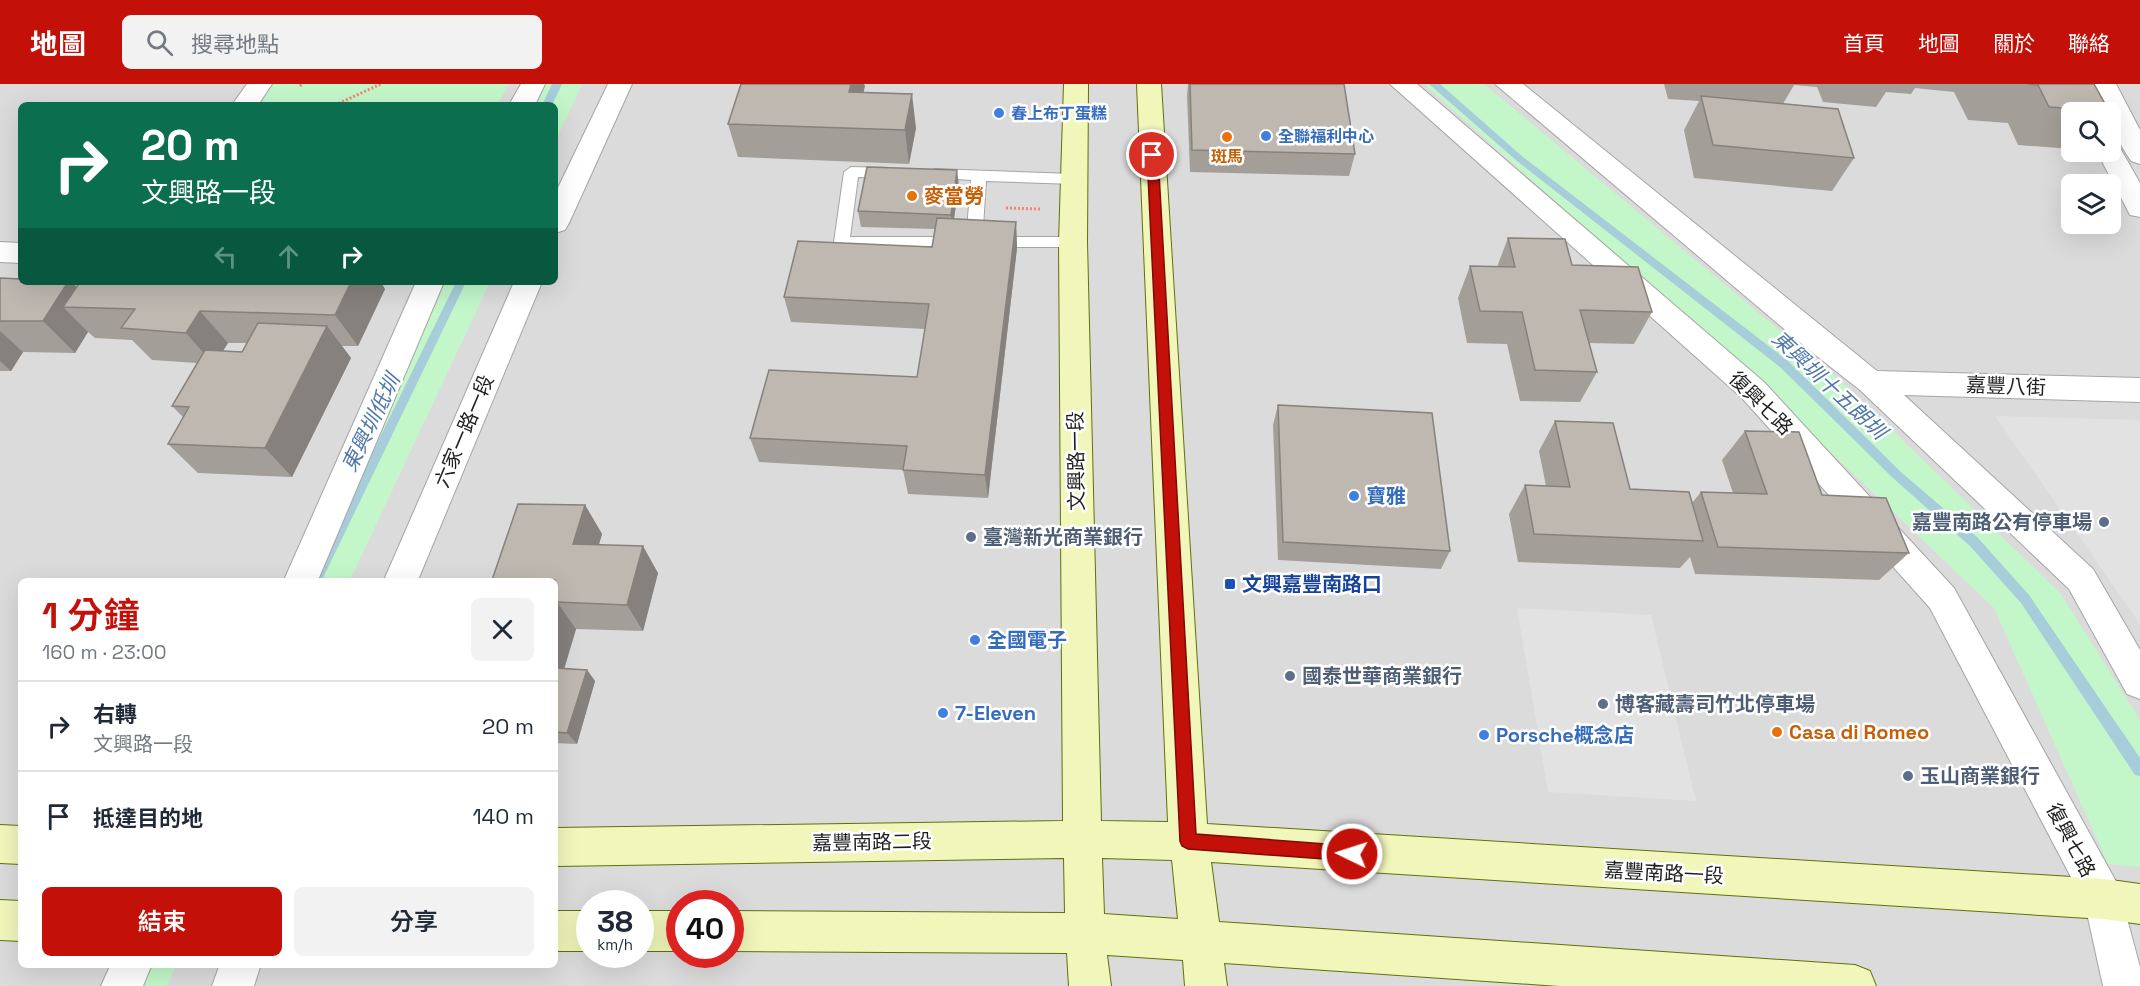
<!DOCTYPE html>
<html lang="zh-TW">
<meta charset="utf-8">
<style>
body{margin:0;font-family:"Space Grotesk","Noto Sans TC",sans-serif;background:#f2f2f3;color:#1f2937;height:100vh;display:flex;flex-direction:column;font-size:22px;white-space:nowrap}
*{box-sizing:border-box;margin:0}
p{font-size:20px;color:#747a83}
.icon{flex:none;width:33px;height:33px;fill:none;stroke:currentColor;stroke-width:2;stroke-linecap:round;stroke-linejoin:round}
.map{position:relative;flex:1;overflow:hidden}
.side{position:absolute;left:18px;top:494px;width:540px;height:390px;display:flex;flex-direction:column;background:#fff;border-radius:9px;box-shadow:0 6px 24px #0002}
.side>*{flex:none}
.hud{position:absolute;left:18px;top:18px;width:540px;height:183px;border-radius:9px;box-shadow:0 6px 24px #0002;background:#0b6e4f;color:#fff;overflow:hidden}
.tools{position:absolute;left:2061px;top:18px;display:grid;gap:12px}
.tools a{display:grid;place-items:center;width:60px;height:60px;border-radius:9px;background:#fff;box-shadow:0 6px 24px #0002;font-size:30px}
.speed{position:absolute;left:576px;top:806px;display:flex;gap:12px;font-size:30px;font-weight:700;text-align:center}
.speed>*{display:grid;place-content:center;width:78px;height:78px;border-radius:50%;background:#fff;box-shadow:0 6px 24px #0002;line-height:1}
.speed small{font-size:15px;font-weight:400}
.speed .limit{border:9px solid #d22;background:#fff;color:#111}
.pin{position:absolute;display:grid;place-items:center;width:51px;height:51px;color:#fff;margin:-26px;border:3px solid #fff;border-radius:50%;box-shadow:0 2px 6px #0007}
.me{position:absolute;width:66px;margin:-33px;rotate:274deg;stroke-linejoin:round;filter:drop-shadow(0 0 4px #0008)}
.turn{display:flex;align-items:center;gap:21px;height:126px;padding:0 24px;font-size:27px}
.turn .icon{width:78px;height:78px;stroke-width:2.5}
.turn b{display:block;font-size:42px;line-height:51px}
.lanes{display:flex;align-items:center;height:57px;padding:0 24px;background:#0003;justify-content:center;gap:30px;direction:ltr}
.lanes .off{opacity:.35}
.round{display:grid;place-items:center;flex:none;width:63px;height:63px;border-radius:9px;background:#f2f2f3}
.head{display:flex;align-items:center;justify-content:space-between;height:102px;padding:0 24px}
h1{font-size:36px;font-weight:600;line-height:45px;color:#c31109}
.cta{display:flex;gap:12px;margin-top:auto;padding:12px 24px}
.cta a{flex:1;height:69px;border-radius:9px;background:#c31109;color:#fff;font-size:24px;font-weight:600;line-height:69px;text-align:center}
.cta a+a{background:#f2f2f3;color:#1f2937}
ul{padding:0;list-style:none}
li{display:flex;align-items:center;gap:18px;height:90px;padding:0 24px;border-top:2px solid #e0e1e3}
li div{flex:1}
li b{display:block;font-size:22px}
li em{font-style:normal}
header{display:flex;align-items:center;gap:36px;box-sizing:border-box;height:84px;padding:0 30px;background:#c31109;color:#fff}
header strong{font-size:28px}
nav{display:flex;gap:33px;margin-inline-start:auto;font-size:21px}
.search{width:420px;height:54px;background:#f2f2f3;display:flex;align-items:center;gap:15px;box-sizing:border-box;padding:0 21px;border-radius:9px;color:#747a83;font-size:22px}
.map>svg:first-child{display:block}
</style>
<header>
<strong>地圖</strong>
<div class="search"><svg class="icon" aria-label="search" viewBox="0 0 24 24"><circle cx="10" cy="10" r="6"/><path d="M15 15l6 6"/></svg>搜尋地點</div>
<nav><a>首頁</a><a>地圖</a><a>關於</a><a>聯絡</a></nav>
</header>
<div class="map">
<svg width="2140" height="902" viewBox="0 0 2140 902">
<rect width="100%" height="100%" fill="#efece5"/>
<!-- residential -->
<path fill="#dcdbdb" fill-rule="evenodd" d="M0,0H2140V902H0ZM21,21H555V198H21ZM2072,28H2110V68H2072ZM2072,100H2110V140H2072ZM21,496H555V880H21ZM590,819H640V870H590ZM680,819H730V870H680Z"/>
<!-- park -->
<path fill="#c3f7ca" d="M274,0H509L497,21H260Z
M543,0H582L555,58V21H532Z
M1424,0H1484L1850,305L2061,510L2140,636V783L2108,780L1994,524L1758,299Z
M445,198H490L350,496H297Z
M121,881H176L167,902H111Z"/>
<!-- parking -->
<path fill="#e2e2e2" d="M1995,332L2140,336V540Z
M1517,524L1651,531L1696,717L1548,708Z"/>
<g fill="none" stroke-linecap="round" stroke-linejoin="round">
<!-- stream -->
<path fill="#a7ccda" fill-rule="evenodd" d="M552,0H562L552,21H542Z
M1429,0H1440L1523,73L1788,277L1902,389L1978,454L2029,511L2140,674V692L2135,691L2021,519L1970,462L1894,395L1780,283L1517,77Z
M456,198H466L322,496H310Z"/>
<!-- lane casing -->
<g stroke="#a5a5a5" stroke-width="2">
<path id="lane" d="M851,83L890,84L897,89L890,94L858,93L850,153H957L965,158L962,162H837L834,158L844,88Z
M935,85L1074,90L1081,95L1074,100L986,97L982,158L974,163L966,158L971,96L930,93L928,90L930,87Z
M994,153H1073L1081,158L1073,163H994L986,158Z"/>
</g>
<!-- street casing -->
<g stroke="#a5a5a5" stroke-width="2">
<path id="street" d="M247,0H272L258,21H232Z
M521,0H545L535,21H509Z
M608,0H632L569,139L565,146L555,149V110Z
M1390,0H1417L1764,298L1954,504L2118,801L2140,883V902H2103L2085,820L1930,524L1742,314Z
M1495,0H1523L1877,287L2140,294V318L1904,311L2093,485L2140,566V615L2127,610L2069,505L1860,306L1809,266Z
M2092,0H2116L2140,46V80L2131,77C2122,63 2110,45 2110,28H2106Z
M2110,59L2119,62L2140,99V133L2130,131L2097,68H2110Z
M0,158L21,159V179L0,178Z
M416,198H444L318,496H284Z
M514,198H542L418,496H384Z
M111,880H152L143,902H101Z
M220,880H261L254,902H212Z"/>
</g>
<!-- secondary casing -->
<g stroke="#61700a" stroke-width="2">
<path id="secondary" d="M1064,0H1088L1087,158L1101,737L1168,738L1137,0H1161L1207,740L2104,795L2140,800V840L2104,835L1211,778L1219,838L1855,881L1870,887L1876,902H1559L1224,879L1227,902H1185L1183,876L1107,871L1111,902H1069L1067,869L730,867V827L1065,829L1064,774L555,782V744L1063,737L1059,158ZM1102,774L1172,776L1178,835L1104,830Z
M0,741L21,742V780L0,779Z
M0,816L21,817V857L0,856Z
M555,827H590V867H555Z
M640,827H680V867H640Z"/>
</g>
<!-- path -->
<path stroke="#f38471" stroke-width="3" stroke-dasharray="2 2" stroke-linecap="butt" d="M300,2L302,0
M335,21L381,0
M1006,124L1040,125"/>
<!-- lane -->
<use href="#lane" fill="#fff" fill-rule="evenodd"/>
<!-- street -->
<use href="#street" fill="#fff" fill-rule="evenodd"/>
<!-- secondary -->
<use href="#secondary" fill="#f1f6bb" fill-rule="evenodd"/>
</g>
<!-- wall -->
<path fill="#a49e98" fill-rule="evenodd" d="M741,0H864L863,8L916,44L909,80L738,73L728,40Z
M1188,0H1344L1355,70L1349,92L1190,88L1187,12Z
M1664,0H2094L2109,27L2107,28H2072V65L2018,61L2008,39L1968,36L1954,8L1915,4L1911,10L1886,8L1876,23L1823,18L1817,3L1794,1L1783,20L1854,74L1832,107L1694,94L1684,46L1699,17L1668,15Z
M959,102L954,135L1016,138L1017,164L988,414L908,410L903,386L759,378L750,354L917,293L925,245L791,238L784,213L932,163L935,145L861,143L858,127Z
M1508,154L1572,181L1652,228L1634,260L1589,259L1597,288L1580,318L1520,317L1507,260L1467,259L1458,214L1470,182L1497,183Z
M0,194L76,203L385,205L358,262H342L351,274L292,393L198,389L168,360L183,333L172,322L197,279L152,276L132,256L95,254L88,248L75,269L23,268L11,287H0ZM228,259H247L242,268L223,267Z
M1278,321L1450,467L1441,485L1278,476L1273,341Z
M1555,337L1630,405L1692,419L1701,408L1733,409L1722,376L1745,347L1822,411L1909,469L1879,496L1695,490L1690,473L1680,484L1518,478L1509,430L1525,401L1546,402L1539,367Z
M585,421L602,450L599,460L658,489L643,547L576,545L564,584L587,586L595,597L577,660L555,659V496Z"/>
<!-- shaded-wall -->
<path fill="#86817c" d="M851,0H864L865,2L856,41L849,8Z
M912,10L916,44L909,80L905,46Z
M957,86L959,102L952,146L951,131Z
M1016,138L1017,164L988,414L985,391Z
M68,198H72L97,224L63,223L88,248L75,269L43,237Z
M351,198H381L385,205L358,262L335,231Z
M200,227L228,259L214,281L186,249Z
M327,242L351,274L292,393L265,364Z
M0,247L23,268L11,287L0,277Z
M585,421L602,450L591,487L573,460Z
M643,462L658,489L643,547L627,521Z
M557,518L576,545L563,589L555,579V525Z
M587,586L595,597L577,660L567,649Z"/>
<!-- building -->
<path fill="#bfb8b1" stroke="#86817c" stroke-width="1.5" d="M741,0H851L849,8L912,10L905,46L728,40Z
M1190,0H1344L1355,70L1192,66Z
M2028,0H2094L2109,27L2049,23L2038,1Z
M1701,12L1838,25L1854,74L1713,61Z
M867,83L957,86L951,131L858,127Z
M937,134L1016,138L985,391L903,386L907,362L750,354L769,286L917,293L929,220L784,213L798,157L932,163Z
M1508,154L1565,155L1572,181L1638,183L1652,228L1580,226L1597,288L1535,286L1522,228L1480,227L1470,182L1515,183Z
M0,194L21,195V198H68L43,237H0Z
M80,198H351L335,231L200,227L186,249L121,244L135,225L63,223Z
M258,239L327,242L265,364L168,360L189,323L172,322L205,266L242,268Z
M1278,321L1432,329L1450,467L1283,458Z
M1555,337L1613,339L1630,405L1689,408L1703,457L1534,450L1525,401L1570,403Z
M1745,347L1799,348L1822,411L1886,414L1909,469L1718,463L1701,408L1767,410Z
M518,420L585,421L573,460L643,462L627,521L557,518L555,525V496H492Z
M555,584L587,586L567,649L555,648Z"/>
<!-- route -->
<path fill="#c31109" stroke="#7f0b06" stroke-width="1.5" d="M1152,67L1158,71L1196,750L1352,762L1357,764L1360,770L1357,775L1352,777L1188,765L1182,762L1180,757L1147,71Z"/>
<!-- markers -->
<g fill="#3f7fe0" stroke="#fff" stroke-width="2">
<circle cx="999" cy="29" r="6"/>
<circle cx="1266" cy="52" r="6"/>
<circle cx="1354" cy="412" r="6"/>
<circle cx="975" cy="556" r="6"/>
<circle cx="943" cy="629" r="6"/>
<circle cx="1484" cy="651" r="6"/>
</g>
<g fill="#e8710a" stroke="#fff" stroke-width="2">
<circle cx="1227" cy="53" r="6"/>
<circle cx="912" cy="112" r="6"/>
<circle cx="1777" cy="648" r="6"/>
</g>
<g fill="#5c6f8a" stroke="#fff" stroke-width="2">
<circle cx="2104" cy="438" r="6"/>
<circle cx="971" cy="453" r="6"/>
<circle cx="1290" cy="592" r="6"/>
<circle cx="1603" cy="620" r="6"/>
<circle cx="1908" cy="692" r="6"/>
</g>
<rect fill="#1a4fb4" stroke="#fff" stroke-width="2" x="1224" y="494" width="12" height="12" rx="3"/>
<g text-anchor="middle" stroke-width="5" stroke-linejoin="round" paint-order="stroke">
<!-- far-shop labels -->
<g font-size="16" font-weight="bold" fill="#366cbe" stroke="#fff" text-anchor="start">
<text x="1011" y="35">春上布丁蛋糕</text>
<text x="1278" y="58">全聯福利中心</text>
</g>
<!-- far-food labels -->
<g font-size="16" font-weight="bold" fill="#c56008" stroke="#fff">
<text x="1227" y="78">斑馬</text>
</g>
<!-- food labels -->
<g font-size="20" font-weight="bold" fill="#c56008" stroke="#fff" text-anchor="start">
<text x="924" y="119">麥當勞</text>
<text x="1789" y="655">Casa di Romeo</text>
</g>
<!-- street labels -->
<g font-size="20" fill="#1e1e1e" stroke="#fff">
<text transform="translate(2006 302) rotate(2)" y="7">嘉豐八街</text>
<text transform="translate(1761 319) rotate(45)" y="7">復興七路</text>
<text transform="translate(464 347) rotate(-67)" y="7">六家一路一段</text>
<text transform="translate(1076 377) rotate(-91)" y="7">文興路一段</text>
<text transform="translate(2071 756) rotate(62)" y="7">復興七路</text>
<text transform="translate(872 758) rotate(-1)" y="7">嘉豐南路二段</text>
<text transform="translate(1664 789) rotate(3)" y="7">嘉豐南路一段</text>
</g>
<!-- shop labels -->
<g font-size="20" font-weight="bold" fill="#366cbe" stroke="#fff" text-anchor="start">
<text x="1366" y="419">寶雅</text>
<text x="987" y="563">全國電子</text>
<text x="955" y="636">7-Eleven</text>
<text x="1496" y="658">Porsche概念店</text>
</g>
<!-- service labels -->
<g font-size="20" font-weight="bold" fill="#4e5e75" stroke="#fff" text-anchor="start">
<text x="2092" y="445" text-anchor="end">嘉豐南路公有停車場</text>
<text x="983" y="460">臺灣新光商業銀行</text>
<text x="1302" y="599">國泰世華商業銀行</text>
<text x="1615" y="627">博客藏壽司竹北停車場</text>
<text x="1920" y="699">玉山商業銀行</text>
</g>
<!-- transit labels -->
<g font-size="20" font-weight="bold" fill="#164399" stroke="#fff" text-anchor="start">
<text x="1242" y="507">文興嘉豐南路口</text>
</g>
<!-- water labels -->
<g font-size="21" font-style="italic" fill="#4f78a9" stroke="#fff">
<text transform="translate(1829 301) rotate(43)" y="7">東興圳十五朗圳</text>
<text transform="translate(371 339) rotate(-64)" y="7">東興圳低圳</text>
</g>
</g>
</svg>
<div class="tools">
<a><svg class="icon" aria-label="search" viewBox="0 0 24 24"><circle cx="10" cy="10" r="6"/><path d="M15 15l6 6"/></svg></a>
<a><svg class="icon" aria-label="layers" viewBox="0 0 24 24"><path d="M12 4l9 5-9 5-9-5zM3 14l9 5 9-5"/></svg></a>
</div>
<div class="speed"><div>38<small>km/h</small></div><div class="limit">40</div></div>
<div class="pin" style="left:1152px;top:71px;background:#d93025"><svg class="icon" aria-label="arrive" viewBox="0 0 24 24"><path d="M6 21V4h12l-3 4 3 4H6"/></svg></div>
<svg class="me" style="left:1352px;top:770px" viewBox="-20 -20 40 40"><circle r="17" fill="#c31109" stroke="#fff" stroke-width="3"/><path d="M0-11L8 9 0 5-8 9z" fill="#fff"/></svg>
<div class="hud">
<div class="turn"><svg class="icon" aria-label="right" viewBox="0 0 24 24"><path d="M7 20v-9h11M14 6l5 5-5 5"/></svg><div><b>20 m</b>文興路一段</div></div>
<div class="lanes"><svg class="icon off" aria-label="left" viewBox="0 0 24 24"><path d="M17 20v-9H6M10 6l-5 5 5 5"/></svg><svg class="icon off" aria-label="ahead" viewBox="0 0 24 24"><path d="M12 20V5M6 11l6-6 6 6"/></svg><svg class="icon" aria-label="right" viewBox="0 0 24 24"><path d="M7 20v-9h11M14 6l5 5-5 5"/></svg></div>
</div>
<section class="side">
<div class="head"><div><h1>1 分鐘</h1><p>160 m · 23:00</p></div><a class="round"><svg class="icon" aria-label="close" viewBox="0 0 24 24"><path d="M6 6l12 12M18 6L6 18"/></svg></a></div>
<ul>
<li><svg class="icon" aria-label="right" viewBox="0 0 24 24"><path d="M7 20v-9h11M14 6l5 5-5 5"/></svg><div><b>右轉</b><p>文興路一段</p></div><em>20 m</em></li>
<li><svg class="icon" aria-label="arrive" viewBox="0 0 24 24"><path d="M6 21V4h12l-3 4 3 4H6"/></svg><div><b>抵達目的地</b></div><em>140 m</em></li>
</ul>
<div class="cta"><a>結束</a><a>分享</a></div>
</section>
</div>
